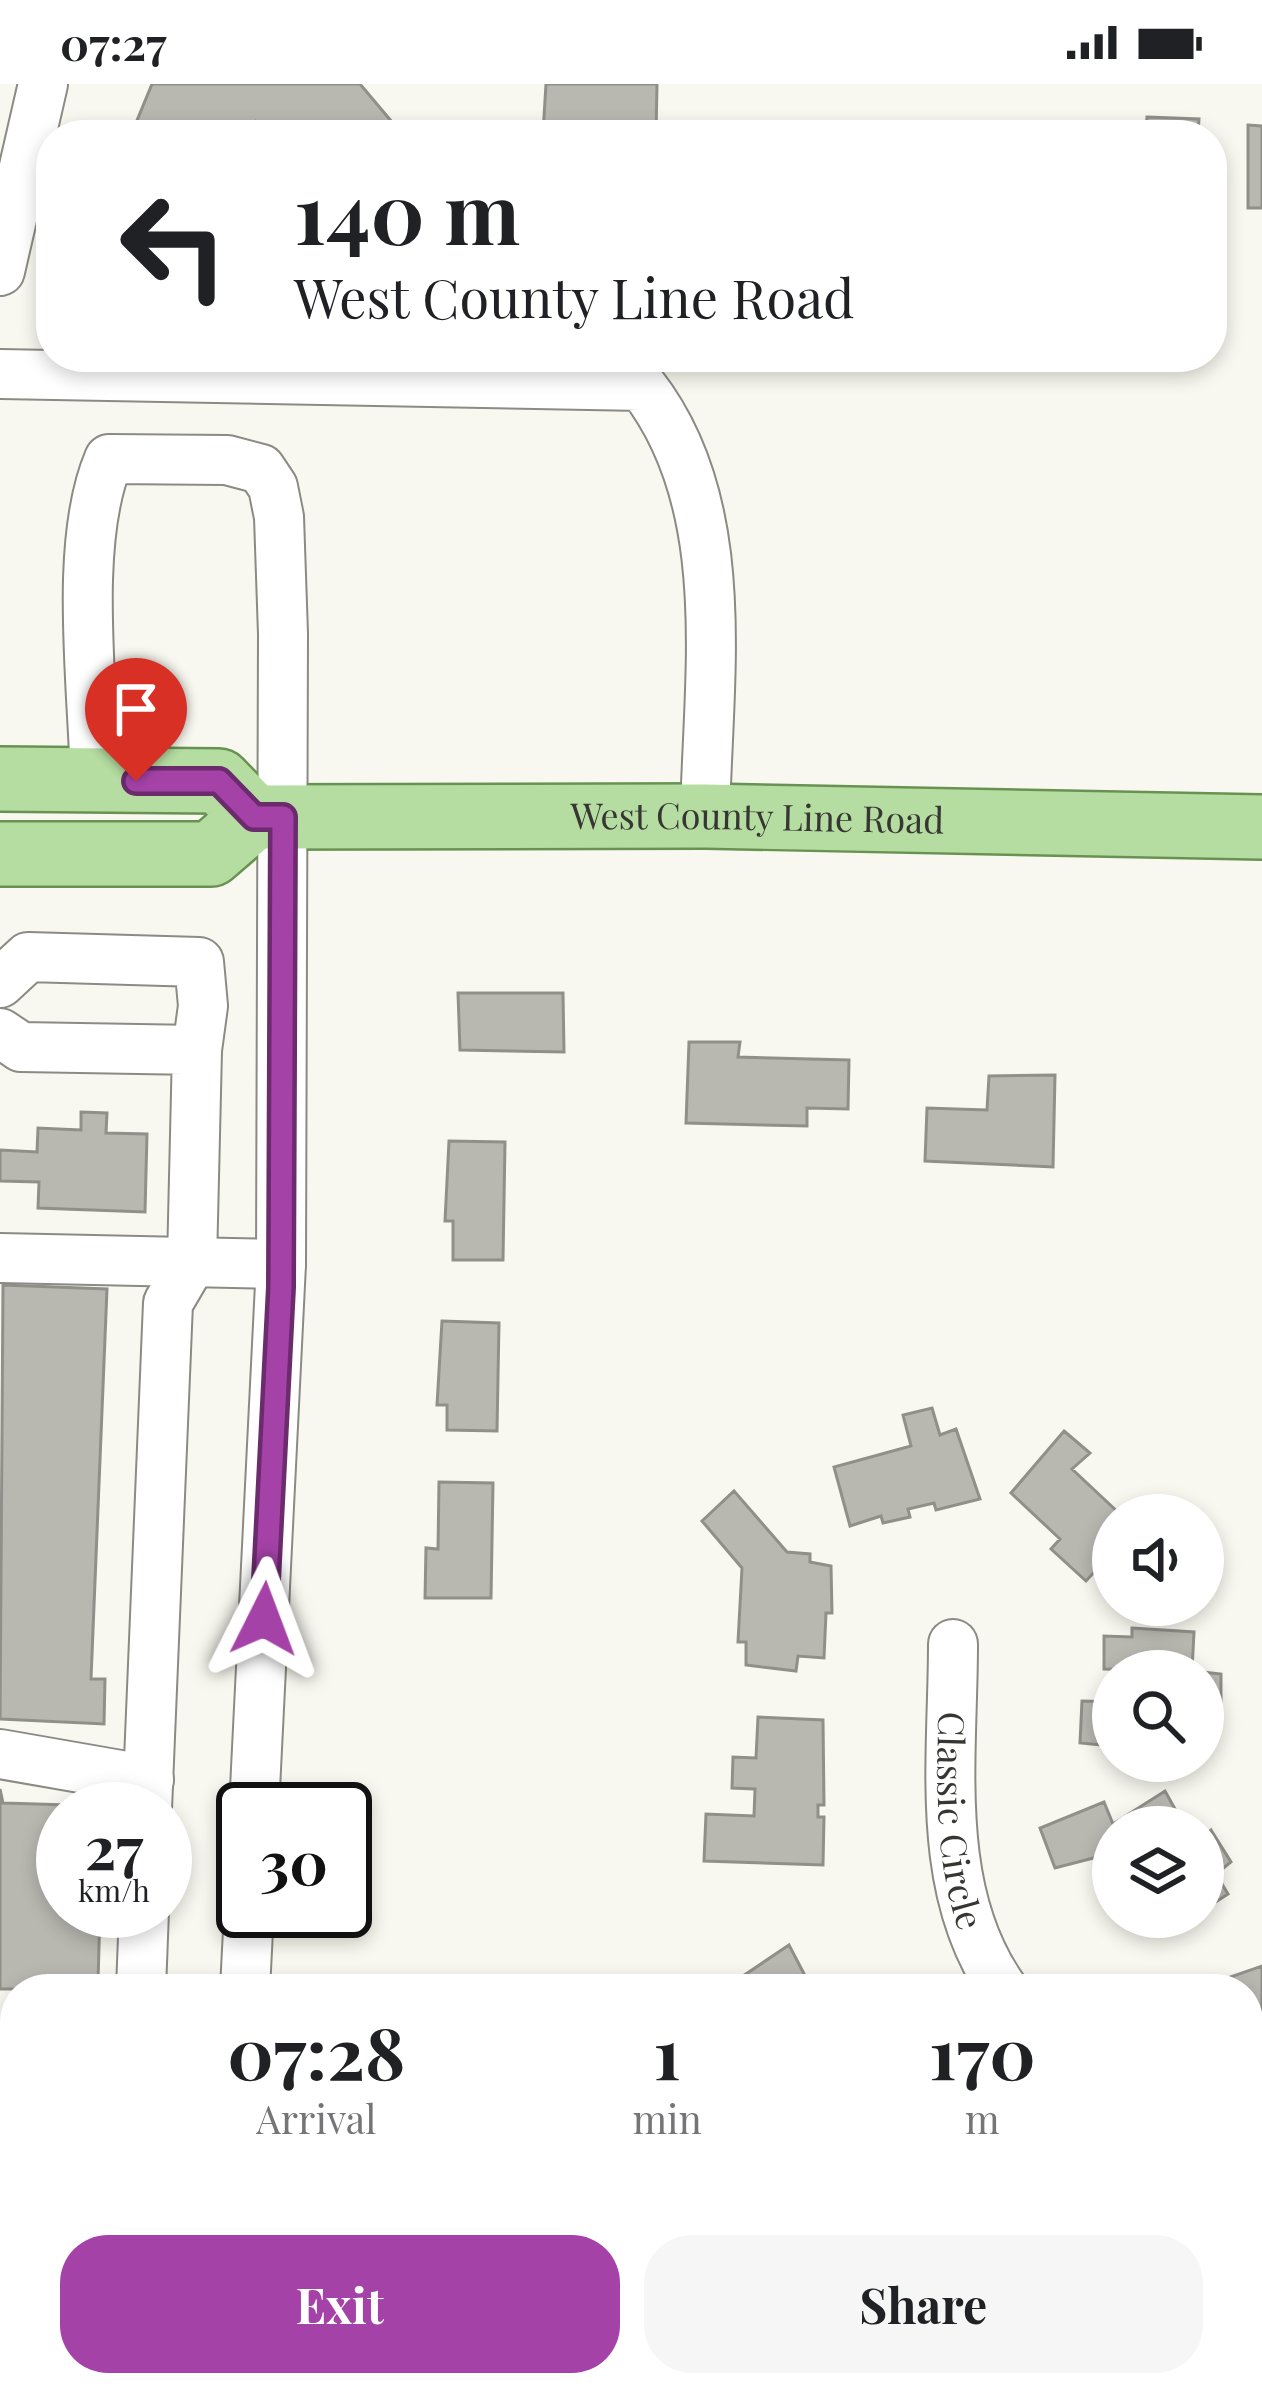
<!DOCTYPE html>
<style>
body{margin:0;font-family:"Playfair Display",serif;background:#f6f6f6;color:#202124;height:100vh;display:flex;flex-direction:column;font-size:45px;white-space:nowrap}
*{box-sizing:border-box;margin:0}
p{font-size:39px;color:#757577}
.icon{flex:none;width:66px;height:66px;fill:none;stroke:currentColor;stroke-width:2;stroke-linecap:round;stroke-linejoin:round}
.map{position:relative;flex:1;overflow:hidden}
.sheet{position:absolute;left:0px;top:1890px;width:1263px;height:423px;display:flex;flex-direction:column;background:#fff;border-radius:48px 48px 0 0;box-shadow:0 6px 18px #0003}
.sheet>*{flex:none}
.top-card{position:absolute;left:36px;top:36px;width:1191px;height:252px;border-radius:48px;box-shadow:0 6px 18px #0003;background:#fff;color:#202124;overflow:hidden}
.tools{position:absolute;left:1092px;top:1410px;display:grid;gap:24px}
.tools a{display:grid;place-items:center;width:132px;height:132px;border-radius:50%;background:#fff;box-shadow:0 6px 18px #0003;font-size:60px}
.speed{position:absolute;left:36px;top:1698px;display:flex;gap:24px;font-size:60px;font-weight:700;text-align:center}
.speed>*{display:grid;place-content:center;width:156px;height:156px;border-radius:50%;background:#fff;box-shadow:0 6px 18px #0003;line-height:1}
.speed small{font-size:30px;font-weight:400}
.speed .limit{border:6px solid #111;border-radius:18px;background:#fff;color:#111}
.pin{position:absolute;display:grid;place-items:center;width:102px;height:102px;color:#fff;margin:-123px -51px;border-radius:50% 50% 50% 0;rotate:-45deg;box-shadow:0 0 12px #0007}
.pin .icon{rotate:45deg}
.me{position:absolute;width:132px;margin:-66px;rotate:3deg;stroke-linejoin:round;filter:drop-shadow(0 0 9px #0008)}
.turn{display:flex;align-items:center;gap:42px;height:252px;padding:0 60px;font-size:54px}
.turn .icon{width:156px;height:156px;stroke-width:2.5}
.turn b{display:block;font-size:84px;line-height:102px}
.eta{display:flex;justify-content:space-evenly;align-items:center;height:204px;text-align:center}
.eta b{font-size:72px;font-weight:700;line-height:84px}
.button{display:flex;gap:24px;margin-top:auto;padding:24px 60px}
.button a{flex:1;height:138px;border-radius:48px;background:#a542a8;color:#fff;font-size:48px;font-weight:700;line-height:138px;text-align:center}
.button a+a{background:#f6f6f6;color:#202124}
.status{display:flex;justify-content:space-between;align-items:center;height:84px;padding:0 60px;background:#fff;direction:ltr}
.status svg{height:33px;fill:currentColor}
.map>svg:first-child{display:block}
</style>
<div class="status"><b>07:27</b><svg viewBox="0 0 49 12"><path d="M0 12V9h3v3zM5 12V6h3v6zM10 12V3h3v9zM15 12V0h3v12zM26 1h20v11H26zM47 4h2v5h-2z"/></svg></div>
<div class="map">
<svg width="1262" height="2311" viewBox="0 0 1262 2311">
<rect width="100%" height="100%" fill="#f9f8f0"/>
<!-- green -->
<path fill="#dcf3c8" d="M418,2298H622L623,2311H417Z"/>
<!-- building -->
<path fill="#b8b7b0" stroke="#918f89" stroke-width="3" d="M152,0H360L403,51H265L256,38L250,51H131Z
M546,0H657L656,51L543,49Z
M1147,33L1199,35L1198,51H1114V44L1146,46Z
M1248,41L1262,42V124H1248Z
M458,909H563L564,968L460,966Z
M689,958H740L738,973L849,976L848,1025L807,1024V1042L686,1039Z
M1055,991L1053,1083L925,1077L927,1024L987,1026L989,992Z
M81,1028L107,1029L106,1049L147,1050L145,1128L38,1124L39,1098L0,1097V1066L37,1068L38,1044L81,1046Z
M449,1057L505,1058L503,1176H453V1137H445Z
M3,1201L107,1205L91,1595H105L104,1640L0,1635Z
M442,1237L499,1239L497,1347L447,1346V1321H437Z
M932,1324L940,1351L956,1345L980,1415L936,1426L934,1419L908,1425L910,1433L883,1439L881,1432L850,1442L834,1383L911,1362L903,1331Z
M1064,1347L1090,1369L1072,1385L1121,1431H1113V1468L1086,1497L1051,1465L1060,1455L1011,1409Z
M439,1398L493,1399L491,1514H425L426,1464L438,1465Z
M734,1407L787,1468L810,1470V1478L831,1482L832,1529H826L824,1574L798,1572L796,1587L746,1581V1558H738L742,1484L702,1437Z
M1132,1544L1194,1548L1192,1587L1104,1585V1552L1132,1553Z
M1203,1588L1221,1590V1623L1203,1622Z
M1082,1617L1113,1618V1662L1080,1659Z
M758,1633L823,1636L824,1721H818V1733H824L823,1781L704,1777L706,1730L754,1732L755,1705L732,1704L733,1673L756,1674Z
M0,1705L3,1719L104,1722L63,1725V1827H100L98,1898H79V1905H0Z
M1165,1707L1185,1743H1113V1785L1105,1771L1055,1784L1040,1744L1104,1718L1113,1740Z
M1211,1746L1231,1778L1216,1790L1228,1810L1203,1826V1752Z
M789,1861L812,1905H738L734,1898Z
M1262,1882V1948L1248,1953V1905H1196Z
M1262,2269V2296L1249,2282Z"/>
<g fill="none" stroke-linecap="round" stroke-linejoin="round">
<!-- minor casing -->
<g stroke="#8b8a83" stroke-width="52">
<g id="minor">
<path d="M0,187L43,0"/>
<path d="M0,290L642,302C735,421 708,591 705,732"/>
<path d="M95,697C93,604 73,458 109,375L227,376L261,385L273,403L279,433L283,550L281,1180L254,1725"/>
<path d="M0,899L28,873L199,878L203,922L197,966"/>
<path d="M0,949L21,963L197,966L192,1178L168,1219L147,1725"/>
<path d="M0,1174L281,1180"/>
<path id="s1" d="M953,1560C953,1675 933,1806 1003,1905"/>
<path d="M0,1670L149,1696"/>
<path d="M141,1905L144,1827"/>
<path d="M245,1905L249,1827"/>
<path d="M0,1985H15"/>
<path d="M1248,2094L1262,2081"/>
<path d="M0,2149H15"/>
<path d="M0,2270L15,2271"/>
<path d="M377,2298L382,2311"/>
<path d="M265,2311V2298"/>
<path d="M1010,2311L1024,2298"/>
</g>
</g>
<!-- major casing -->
<g stroke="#689252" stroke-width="68">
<g id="major">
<path d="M0,695L219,697L254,733"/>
<path id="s2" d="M0,770H211L254,733L705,732L1262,743"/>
</g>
</g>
<!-- minor -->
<use href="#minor" stroke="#fff" stroke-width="48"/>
<!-- major -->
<use href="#major" stroke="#b5dca1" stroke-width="63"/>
</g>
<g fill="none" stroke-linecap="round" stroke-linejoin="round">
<!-- route casing -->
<g stroke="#6b2b6d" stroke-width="30">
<path id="route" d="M136,697H219L254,733H283L281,1203L264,1535"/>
</g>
<!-- route -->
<use href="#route" stroke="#a542a8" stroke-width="21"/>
</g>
<g text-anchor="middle" stroke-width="9" stroke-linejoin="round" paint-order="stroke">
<!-- street labels -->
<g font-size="36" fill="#373633" stroke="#fff">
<text dy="13" stroke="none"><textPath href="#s2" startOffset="771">West County Line Road</textPath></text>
<text dy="13" stroke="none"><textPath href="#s1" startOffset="177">Classic Circle</textPath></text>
</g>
</g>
</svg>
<div class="tools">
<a><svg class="icon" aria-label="sound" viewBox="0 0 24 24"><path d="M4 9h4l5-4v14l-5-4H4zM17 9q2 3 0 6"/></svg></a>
<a><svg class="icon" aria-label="search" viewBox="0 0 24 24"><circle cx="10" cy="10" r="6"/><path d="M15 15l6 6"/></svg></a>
<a><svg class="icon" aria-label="layers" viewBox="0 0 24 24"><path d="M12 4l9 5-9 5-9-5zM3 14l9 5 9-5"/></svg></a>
</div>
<div class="speed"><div>27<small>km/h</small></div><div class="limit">30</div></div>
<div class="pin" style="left:136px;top:697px;background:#d93025"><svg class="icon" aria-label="arrive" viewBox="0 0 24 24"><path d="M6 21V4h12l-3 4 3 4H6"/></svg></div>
<svg class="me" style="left:264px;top:1535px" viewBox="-20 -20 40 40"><path d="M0-17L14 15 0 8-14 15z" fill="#a542a8" stroke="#fff" stroke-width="4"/></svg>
<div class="top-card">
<div class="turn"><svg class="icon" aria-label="left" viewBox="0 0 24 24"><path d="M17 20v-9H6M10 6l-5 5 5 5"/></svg><div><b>140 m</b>West County Line Road</div></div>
</div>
<section class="sheet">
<div class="eta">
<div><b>07:28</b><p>Arrival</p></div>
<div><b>1</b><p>min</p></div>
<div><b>170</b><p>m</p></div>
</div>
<div class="button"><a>Exit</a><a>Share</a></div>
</section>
</div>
